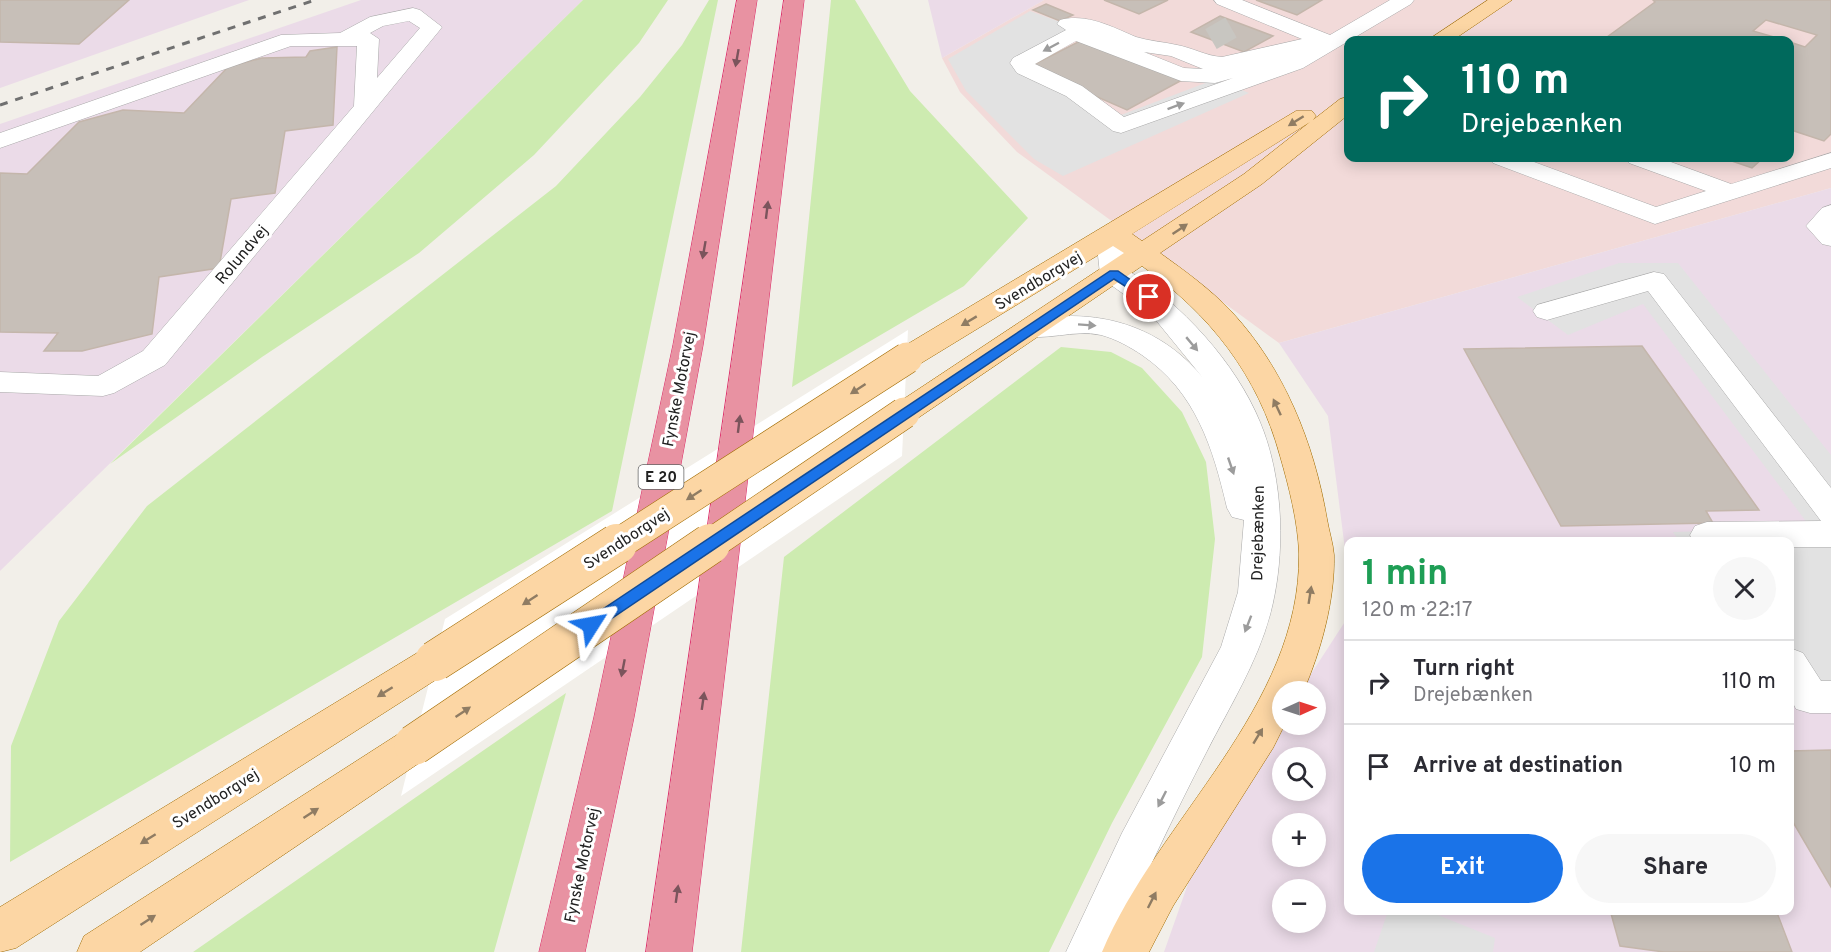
<!DOCTYPE html>
<meta charset="utf-8">
<style>
body{margin:0;font-family:Overpass,sans-serif;background:#f7f7f7;color:#2b2b33;height:100vh;display:flex;flex-direction:column;font-size:22px;white-space:nowrap}
*{box-sizing:border-box;margin:0}
p{font-size:20px;color:#7c7c81}
.icon{flex:none;width:33px;height:33px;fill:none;stroke:currentColor;stroke-width:2;stroke-linecap:round;stroke-linejoin:round}
.map{position:relative;flex:1;overflow:hidden}
.side{position:absolute;left:1344px;top:537px;width:450px;height:378px;display:flex;flex-direction:column;background:#fff;border-radius:12px;box-shadow:0 3px 15px #0003}
.side>*{flex:none}
.hud{position:absolute;left:1344px;top:36px;width:450px;height:126px;border-radius:12px;box-shadow:0 3px 15px #0003;background:#00695c;color:#fff;overflow:hidden}
.needle{width:39px;rotate:87deg}
.fabs{position:absolute;left:1272px;top:681px;display:grid;gap:12px}
.fabs a{display:grid;place-items:center;width:54px;height:54px;border-radius:50%;background:#fff;box-shadow:0 3px 15px #0003;font-size:30px}
.pin{position:absolute;display:grid;place-items:center;width:51px;height:51px;color:#fff;margin:-26px;border:3px solid #fff;border-radius:50%;box-shadow:0 2px 6px #0007}
.me{position:absolute;width:66px;margin:-33px;rotate:56deg;stroke-linejoin:round;filter:drop-shadow(0 0 4px #0008)}
.turn{display:flex;align-items:center;gap:21px;height:126px;padding:0 18px;font-size:27px}
.turn .icon{width:78px;height:78px;stroke-width:2.5}
.turn b{display:block;font-size:42px;line-height:51px}
.round{display:grid;place-items:center;flex:none;width:63px;height:63px;border-radius:32px;background:#f7f7f7}
.head{display:flex;align-items:center;justify-content:space-between;height:102px;padding:0 18px}
h1{font-size:36px;font-weight:700;line-height:45px;color:#1e9e55}
.button{display:flex;gap:12px;margin-top:auto;padding:12px 18px}
.button a{flex:1;height:69px;border-radius:36px;background:#1a73e8;color:#fff;font-size:24px;font-weight:700;line-height:69px;text-align:center}
.button a+a{background:#f7f7f7;color:#2b2b33}
ul{padding:0;list-style:none}
li{display:flex;align-items:center;gap:18px;height:84px;padding:0 18px;border-top:2px solid #e1e1e2}
li div{flex:1}
li b{display:block;font-size:22px}
li em{font-style:normal}
.map>svg:first-child{display:block}
</style>
<div class="map">
<svg width="1831" height="952" viewBox="0 0 1831 952">
<rect width="100%" height="100%" fill="#f2efe9"/>
<!-- commercial -->
<path fill="#f2dad9" fill-rule="evenodd" d="M1044,0H1831V188L1279,343L1017,152L960,92L942,58ZM1348,40H1790V158H1348Z"/>
<!-- industrial -->
<path fill="#ebdbe8" fill-rule="evenodd" d="M0,0H249L0,88Z
M361,0H583L0,571V124Z
M928,0H1044L942,58Z
M1831,188V952H1164L1202,844L1282,719V724H1316V692L1300,691L1348,617V910H1790V542H1348V573L1328,416L1279,343ZM1282,758H1316V790H1282ZM1282,824H1316V856H1282ZM1282,890H1316V922H1282Z"/>
<!-- grass -->
<path fill="#cdebb0" d="M583,0H668L639,43L534,155L419,253L262,357L110,464Z
M709,0H718L612,511L10,862L11,746L59,621L147,506L556,186L640,97L682,45Z
M831,0H855L910,91L1028,218L964,286L792,387Z
M1061,347L1111,352L1142,368L1182,412L1206,462L1215,539L1202,657L1112,823L1049,952H741L784,557Z
M566,693L494,952H193Z"/>
<!-- parking -->
<path fill="#e2e2e2" d="M1030,11L1077,28L1011,61L1010,64L1064,90L1105,121L1216,79L1249,93L1063,176L1034,159L966,91L948,59Z
M1619,263H1678L1831,455V705L1790,707V542L1679,541L1673,532L1811,528L1643,304L1568,335L1517,297Z
M1388,911H1428L1495,938L1493,952H1374Z"/>
<!-- pier -->
<path fill="#fff" d="M908,330L902,456L401,796L445,619Z"/>
<!-- building -->
<path fill="#c7bfb8" stroke="#c4b6ab" stroke-width="1.5" d="M0,0H129L79,44L0,42Z
M1104,0H1168L1139,14Z
M1256,0H1322L1297,15Z
M1653,0H1831V134L1824,141L1791,130L1790,132V42L1805,47L1817,35L1766,20L1753,31L1784,40H1603L1655,2Z
M1046,4L1073,15L1060,21L1033,10Z
M1220,16L1273,36L1244,52L1191,32Z
M1084,39L1182,80L1127,110L1029,67Z
M337,47L333,125L285,131L275,193L231,199L219,268L159,277L152,334L82,351H44L58,333L0,332V173L27,174L79,122L123,110L184,113L228,67L262,58L306,57L310,51Z
M1723,158H1763L1752,168Z
M1642,346L1759,510L1706,511L1713,523L1561,526L1464,349Z
M1831,750V887L1790,817V751Z
M1610,910H1776L1792,952H1664L1620,946Z"/>
<g fill="none" stroke-linecap="round" stroke-linejoin="round">
<!-- minor-tunnel -->
<path stroke="#c8c6c1" stroke-width="23" stroke-dasharray="23 11" stroke-linecap="butt" d="M1211,39L1239,23"/>
<!-- minor casing -->
<g stroke="#a9a9a9" stroke-width="1">
<path id="minor" d="M1214,0H1242L1330,35L1390,0H1414L1411,4L1303,68L1121,133L1113,131L1066,96L1017,73L1010,63L1013,58L1066,30L1057,24L1060,20C1087,13 1112,27 1136,37C1149,41 1164,42 1177,45C1193,48 1206,56 1222,57L1302,39L1217,4ZM1076,41L1181,81L1215,83L1233,78L1124,117L1082,86L1035,64ZM1144,52L1171,56L1203,69L1184,68Z
M413,8L420,10L442,27L439,31L165,365L114,393L103,396L0,392V372L98,376L143,351L354,106L357,46H291L0,148V133L281,35L340,33L370,17ZM409,21L420,28L377,78L379,39L370,33L383,26Z
M1831,153V168L1655,224L1493,163L1490,158H1523L1656,207L1706,191L1629,163L1626,158H1660L1731,184Z
M1831,205V246L1822,244L1806,226L1822,208Z
M1109,229L1118,231L1122,237L1127,270C1181,303 1236,363 1260,422C1284,479 1286,556 1270,615C1257,663 1230,706 1207,751C1173,817 1141,884 1112,952H1066L1122,833L1221,647L1238,592L1244,520L1232,517L1227,508C1213,448 1196,392 1142,355C1130,347 1116,339 1101,335C1073,329 1045,342 1019,335L1014,329L1019,323C1088,305 1158,322 1203,378L1150,313L1104,280L1100,274L1096,237L1100,231Z
M1654,272L1664,274L1831,488V547H1790V542H1693L1690,535L1695,526L1707,522L1821,521L1648,291L1547,320L1537,317L1533,311L1537,305Z
M1790,648L1803,653L1821,681H1831V713H1810L1796,709L1790,697Z"/>
</g>
<!-- major casing -->
<g stroke="#a06b00" stroke-width="1">
<path id="major" d="M1488,0H1512L1453,40H1428Z
M1348,97V115L1262,184L1160,253C1185,271 1210,289 1231,311C1284,368 1314,443 1327,519C1329,531 1333,543 1334,555C1335,600 1321,651 1303,692H1282V724H1285L1273,748L1173,906L1149,952H1102C1158,819 1301,707 1299,554C1298,522 1289,487 1280,456C1258,375 1210,314 1142,266L915,420L904,423L893,420L888,413L893,406L1124,253L1113,246L918,365L907,368L896,365L892,358L896,351L1296,111H1312L1316,116L1313,120L1340,99ZM1310,122L1244,174L1142,241L1132,234Z
M435,646L448,650L454,661L448,672L16,948L0,952V907L422,650Z
M414,728L428,733L434,745L428,757L140,952H77L84,936L400,733Z"/>
</g>
<!-- highway casing -->
<g stroke="#dc2a67" stroke-width="1">
<path id="highway" d="M737,0H757L703,345L634,717L585,952H539L594,717L673,345Z
M784,0H804L692,952H646Z"/>
</g>
<!-- minor -->
<use href="#minor" fill="#fff" fill-rule="evenodd"/>
<!-- major -->
<use href="#major" fill="#fcd6a4" fill-rule="evenodd"/>
<!-- highway -->
<use href="#highway" fill="#e892a2" fill-rule="evenodd"/>
<!-- rail -->
<path stroke="#707070" stroke-width="3" stroke-dasharray="8 8" stroke-linecap="butt" d="M0,105L315,0"/>
<!-- major-bridge-far1 casing -->
<g stroke="#a06b00" stroke-width="32" stroke-linecap="butt">
<path id="major-bridge-far1" d="M615,546L907,358
M708,546L904,413"/>
</g>
<!-- major-bridge casing -->
<g stroke="#a06b00" stroke-width="41" stroke-linecap="butt">
<path id="major-bridge" d="M435,661L617,544
M414,745L710,544"/>
</g>
<!-- major-bridge-far1 -->
<use href="#major-bridge-far1" stroke="#fcd6a4" stroke-width="31"/>
<!-- major-bridge -->
<use href="#major-bridge" stroke="#fcd6a4" stroke-width="40"/>
</g>
<!-- one-way arrows -->
<defs><path id="oneway-solid" d="M-6-.8H1V-3.2L6.5 0L1 3.2V.8H-6Z" transform="scale(1.5)"/></defs>
<g fill="#9c9c9c">
<use href="#oneway-solid" transform="translate(1051 47) rotate(152)"/>
<use href="#oneway-solid" transform="translate(1176 106) rotate(-20)"/>
<use href="#oneway-solid" transform="translate(1087 325) rotate(4)"/>
<use href="#oneway-solid" transform="translate(1192 344) rotate(50)"/>
<use href="#oneway-solid" transform="translate(1231 466) rotate(71)"/>
<use href="#oneway-solid" transform="translate(1248 624) rotate(111)"/>
<use href="#oneway-solid" transform="translate(1162 799) rotate(117)"/>
</g>
<g fill="#7b545c">
<use href="#oneway-solid" transform="translate(737 58) rotate(100)"/>
<use href="#oneway-solid" transform="translate(767 210) rotate(-83)"/>
<use href="#oneway-solid" transform="translate(704 250) rotate(100)"/>
<use href="#oneway-solid" transform="translate(739 424) rotate(-83)"/>
<use href="#oneway-solid" transform="translate(623 668) rotate(101)"/>
<use href="#oneway-solid" transform="translate(703 701) rotate(-82)"/>
<use href="#oneway-solid" transform="translate(677 894) rotate(-82)"/>
</g>
<g fill="#8f7c63">
<use href="#oneway-solid" transform="translate(1296 121) rotate(148)"/>
<use href="#oneway-solid" transform="translate(1180 229) rotate(-34)"/>
<use href="#oneway-solid" transform="translate(969 321) rotate(149)"/>
<use href="#oneway-solid" transform="translate(858 389) rotate(147)"/>
<use href="#oneway-solid" transform="translate(1277 407) rotate(-115)"/>
<use href="#oneway-solid" transform="translate(694 495) rotate(147)"/>
<use href="#oneway-solid" transform="translate(1310 595) rotate(-81)"/>
<use href="#oneway-solid" transform="translate(530 600) rotate(147)"/>
<use href="#oneway-solid" transform="translate(385 692) rotate(148)"/>
<use href="#oneway-solid" transform="translate(463 712) rotate(-34)"/>
<use href="#oneway-solid" transform="translate(1258 736) rotate(-59)"/>
<use href="#oneway-solid" transform="translate(311 813) rotate(-33)"/>
<use href="#oneway-solid" transform="translate(148 839) rotate(148)"/>
<use href="#oneway-solid" transform="translate(1152 900) rotate(-63)"/>
<use href="#oneway-solid" transform="translate(148 920) rotate(-33)"/>
</g>
<!-- route -->
<path fill="#1a73e8" stroke="#114b97" stroke-width="1.5" d="M1110,271H1118L1155,297L1145,299L1114,279L596,629H585L583,625L585,621Z"/>
<g text-anchor="middle" stroke-width="6" stroke-linejoin="round" paint-order="stroke">
<!-- shield labels -->
<rect fill="#fff" stroke="#646464" stroke-width="1.5" x="638.5" y="465" width="45" height="24" rx="4.5"/>
<g font-size="15" font-weight="bold" fill="#222">
<text x="661" y="482">E 20</text>
</g>
<!-- street labels -->
<g font-size="16" fill="#222" stroke="#fff">
<text transform="translate(241 254) rotate(-50)" y="6">Rolundvej</text>
<text transform="translate(1038 280) rotate(-31)" y="6">Svendborgvej</text>
<text transform="translate(678 389) rotate(-79)" y="6">Fynske Motorvej</text>
<text transform="translate(1257 533) rotate(-89)" y="6">Drejebænken</text>
<text transform="translate(626 538) rotate(-33)" y="6">Svendborgvej</text>
<text transform="translate(215 798) rotate(-32)" y="6">Svendborgvej</text>
<text transform="translate(581 865) rotate(-78)" y="6">Fynske Motorvej</text>
</g>
</g>
</svg>
<div class="fabs">
<a><svg class="needle" viewBox="-14 -14 28 28"><path d="M0-13l5 13h-10z" fill="#e53935"/><path d="M0 13l5-13h-10z" fill="#7c7c81"/></svg></a>
<a><svg class="icon" aria-label="search" viewBox="0 0 24 24"><circle cx="10" cy="10" r="6"/><path d="M15 15l6 6"/></svg></a>
<a>+</a>
<a>−</a>
</div>
<div class="pin" style="left:1149px;top:297px;background:#d93025"><svg class="icon" aria-label="arrive" viewBox="0 0 24 24"><path d="M6 21V4h12l-3 4 3 4H6"/></svg></div>
<svg class="me" style="left:591px;top:625px" viewBox="-20 -20 40 40"><path d="M0-17L14 15 0 8-14 15z" fill="#1a73e8" stroke="#fff" stroke-width="4"/></svg>
<div class="hud">
<div class="turn"><svg class="icon" aria-label="right" viewBox="0 0 24 24"><path d="M7 20v-9h11M14 6l5 5-5 5"/></svg><div><b>110 m</b>Drejebænken</div></div>
</div>
<section class="side">
<div class="head"><div><h1>1 min</h1><p>120 m · 22:17</p></div><a class="round"><svg class="icon" aria-label="close" viewBox="0 0 24 24"><path d="M6 6l12 12M18 6L6 18"/></svg></a></div>
<ul>
<li><svg class="icon" aria-label="right" viewBox="0 0 24 24"><path d="M7 20v-9h11M14 6l5 5-5 5"/></svg><div><b>Turn right</b><p>Drejebænken</p></div><em>110 m</em></li>
<li><svg class="icon" aria-label="arrive" viewBox="0 0 24 24"><path d="M6 21V4h12l-3 4 3 4H6"/></svg><div><b>Arrive at destination</b></div><em>10 m</em></li>
</ul>
<div class="button"><a>Exit</a><a>Share</a></div>
</section>
</div>
